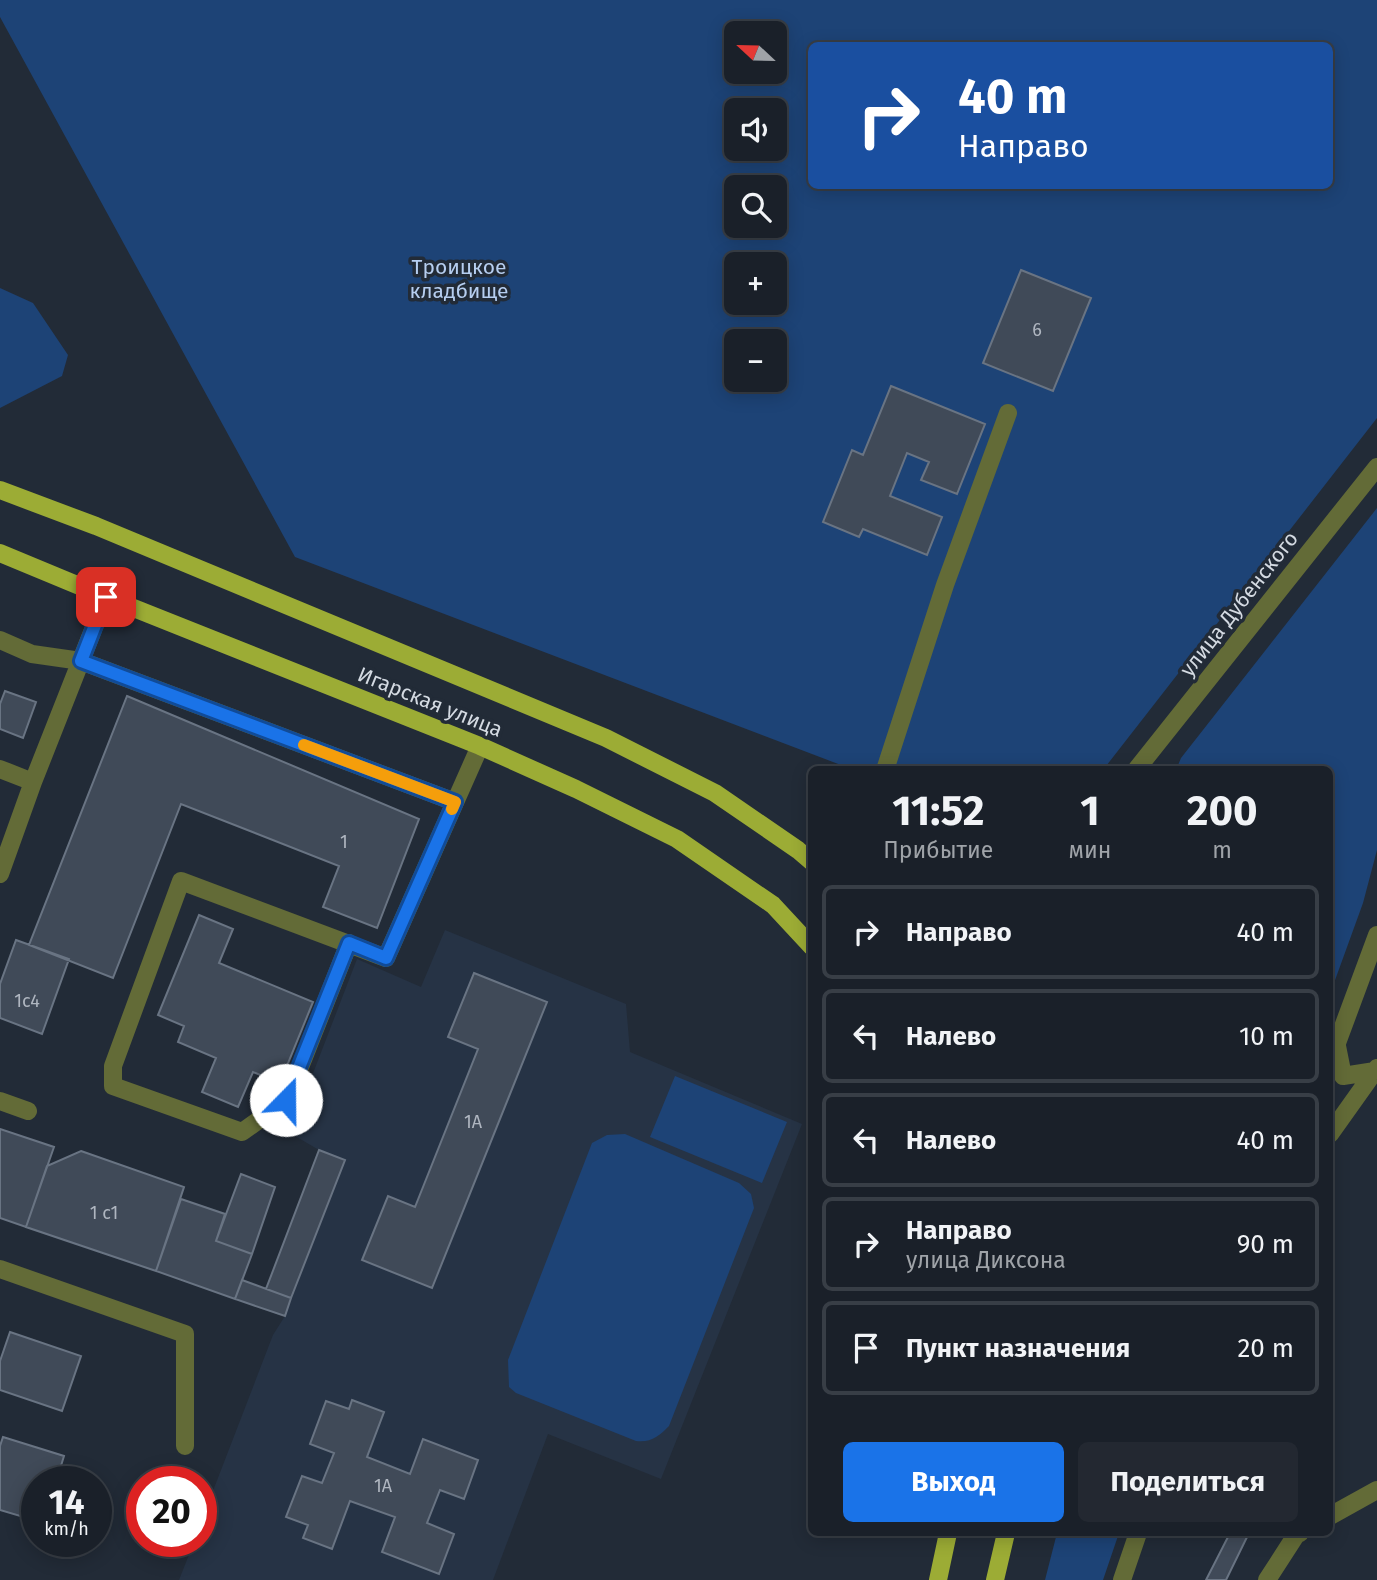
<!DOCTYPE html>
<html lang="ru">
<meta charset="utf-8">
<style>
body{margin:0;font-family:"Fira Sans",sans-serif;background:#232831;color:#f1f3f6;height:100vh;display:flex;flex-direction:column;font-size:26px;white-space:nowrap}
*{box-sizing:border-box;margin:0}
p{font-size:23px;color:#9fa3a8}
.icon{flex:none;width:38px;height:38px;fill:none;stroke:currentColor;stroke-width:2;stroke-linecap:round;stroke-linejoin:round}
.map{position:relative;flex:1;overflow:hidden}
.side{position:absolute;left:808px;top:766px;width:525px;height:770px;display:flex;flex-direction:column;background:#1a2029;border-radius:10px;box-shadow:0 4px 18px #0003,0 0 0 2px #383e46}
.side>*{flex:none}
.top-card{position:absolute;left:808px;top:42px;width:525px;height:147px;border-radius:10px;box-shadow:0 4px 18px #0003,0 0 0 2px #383e46;background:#1a4fa0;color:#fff;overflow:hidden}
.needle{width:46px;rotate:292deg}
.tools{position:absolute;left:724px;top:21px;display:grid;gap:14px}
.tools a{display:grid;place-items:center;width:63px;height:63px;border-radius:10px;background:#1a2029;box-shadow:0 4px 18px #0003,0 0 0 2px #383e46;font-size:35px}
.speed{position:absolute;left:21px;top:1466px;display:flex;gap:14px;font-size:35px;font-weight:700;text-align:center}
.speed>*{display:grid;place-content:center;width:91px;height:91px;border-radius:50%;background:#1a2029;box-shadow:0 4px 18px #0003,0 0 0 2px #383e46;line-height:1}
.speed small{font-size:18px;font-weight:400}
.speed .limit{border:10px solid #d22;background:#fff;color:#111}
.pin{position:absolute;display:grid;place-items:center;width:60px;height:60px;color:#fff;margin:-30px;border-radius:14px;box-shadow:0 4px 10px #0006}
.me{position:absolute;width:77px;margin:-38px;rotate:22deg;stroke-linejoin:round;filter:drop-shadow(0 0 5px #0008)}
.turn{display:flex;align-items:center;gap:24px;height:147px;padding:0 35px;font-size:32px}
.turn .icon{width:91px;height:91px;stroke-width:2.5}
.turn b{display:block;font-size:49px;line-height:60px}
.eta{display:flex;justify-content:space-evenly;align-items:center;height:119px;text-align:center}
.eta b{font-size:42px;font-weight:700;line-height:49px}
.button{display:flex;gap:14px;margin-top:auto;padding:14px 35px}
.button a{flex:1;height:80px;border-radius:10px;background:#1a73e8;color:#fff;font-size:28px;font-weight:700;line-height:80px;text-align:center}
.button a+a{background:#232831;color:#f1f3f6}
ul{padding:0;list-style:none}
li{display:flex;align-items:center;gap:21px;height:94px;margin:0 14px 10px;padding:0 21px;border:4px solid #383e46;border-radius:10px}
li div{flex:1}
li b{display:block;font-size:26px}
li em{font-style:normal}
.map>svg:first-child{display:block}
</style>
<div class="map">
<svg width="1377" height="1580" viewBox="0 0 1377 1580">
<rect width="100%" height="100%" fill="#222b37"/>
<!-- built -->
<path fill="#263345" d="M445,930L626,1004L630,1052L802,1124L661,1479L548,1434L493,1580H179L194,1542H201V1522L273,1335L285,1316L344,1161L319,1150L290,1133L357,959L421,987Z"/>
<!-- green -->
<path fill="#1d4376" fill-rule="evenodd" d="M0,0H1377V418L1103,770H854L295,557L0,17ZM737,33H775V72H737ZM812,46H1330V186H812ZM737,110H775V149H737ZM737,187H775V226H737ZM737,264H775V303H737ZM737,341H775V380H737Z
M0,288L33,303L68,355L62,376L0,408Z
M1377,508V850L1363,903L1330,994V770H1176L1181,758Z
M675,1076L787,1122L762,1183L650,1137Z
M625,1134L739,1183L751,1194L754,1208L669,1426C659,1436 651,1443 636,1441L516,1393L509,1387L508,1360L592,1143L607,1135Z
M1057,1533H1119L1103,1580H1045Z"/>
<!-- building -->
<path fill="#404a58" stroke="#697483" stroke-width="2" d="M1021,270L1091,298L1053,391L983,363Z
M891,386L985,424L957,494L921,480L929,462L907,453L890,496L942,517L927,555L863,529L859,537L823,522L852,450L863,455Z
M5,691L36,702L23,738L0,729V704Z
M127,696L419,819L377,928L323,907L339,866L181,804L113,978L29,945Z
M199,915L233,929L219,963L313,1002L280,1083L253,1072L238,1107L202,1092L216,1058L178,1042L184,1026L158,1015Z
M16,940L69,959L42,1034L0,1018V984Z
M474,973L547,1002L432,1288L362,1260L388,1196L415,1207L478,1049L448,1037Z
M0,1129L54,1147L26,1227L0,1218Z
M319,1150L345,1160L291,1298L266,1289Z
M81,1151L184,1187L156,1271L26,1227L47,1166Z
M241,1174L275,1187L252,1254L216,1241Z
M181,1199L225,1214L216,1241L252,1254L235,1299L156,1271Z
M242,1280L291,1298L285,1316L235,1299Z
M10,1332L81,1356L62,1411L0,1390V1361Z
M352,1400L384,1412L367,1457L410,1474L423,1439L478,1460L464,1499L440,1490L427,1523L454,1534L439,1574L382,1552L395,1517L350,1501L332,1549L303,1538L308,1525L286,1517L302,1476L322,1483L334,1453L310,1444L326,1401L349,1409Z
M3,1437L64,1456L56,1482H37V1521L0,1510V1446Z
M1230,1533H1249L1226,1580H1206Z"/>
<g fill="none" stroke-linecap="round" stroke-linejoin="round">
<!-- minor -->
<path stroke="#636b37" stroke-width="18" d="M0,640L32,654L81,661L455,802
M0,769L33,782
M885,770L945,585L1008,413
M1136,770L1377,467
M0,874L33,782L106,597
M349,943L287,1100L242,1132L113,1086V1066L181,881L386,958L480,746
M1337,1046L1343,1076L1375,1071
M1330,1062L1377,935
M0,1101L28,1111
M1330,1134L1377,1068
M0,1269L185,1334V1446
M1330,1516L1377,1490
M1122,1580L1138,1533
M1267,1580L1296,1535L1300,1533"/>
<!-- major -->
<path stroke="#9cac35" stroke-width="18" d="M0,490L96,526L606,738L715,793L798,850L812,862
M0,553L106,597L480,746L576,789L677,839L773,905L812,947
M938,1580L948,1533
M995,1580L1006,1533"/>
</g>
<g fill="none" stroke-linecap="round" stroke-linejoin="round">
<!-- route casing -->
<g stroke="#114b97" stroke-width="18">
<path id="route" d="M106,597L81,661L455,802L386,958L349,943L286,1100"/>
</g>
<!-- route -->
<use href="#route" stroke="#1a73e8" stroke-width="12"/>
<!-- slow -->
<path stroke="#f59e0b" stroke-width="12" d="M304,745L455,802L452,809"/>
</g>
<g text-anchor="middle" stroke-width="7" stroke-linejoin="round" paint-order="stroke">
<!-- number labels -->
<g font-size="18" fill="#afb6c0">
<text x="1037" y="336">6</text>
<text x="344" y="848">1</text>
<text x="27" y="1007">1с4</text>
<text x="473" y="1128">1А</text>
<text x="104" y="1219">1 с1</text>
<text x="383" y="1492">1А</text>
</g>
<!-- park labels -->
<g font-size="21" fill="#b6cef0" stroke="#222b37">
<text x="459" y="274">Троицкое<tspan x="459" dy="24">кладбище</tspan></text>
</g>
<!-- street labels -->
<g font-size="21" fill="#d4dae2" stroke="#222b37">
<text transform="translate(1239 604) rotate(-52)" y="7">улица Дубенского</text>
<text transform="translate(430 702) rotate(22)" y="7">Игарская улица</text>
</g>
</g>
</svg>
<div class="tools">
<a><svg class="needle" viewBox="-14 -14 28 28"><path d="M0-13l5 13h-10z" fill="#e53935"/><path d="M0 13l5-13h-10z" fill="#9fa3a8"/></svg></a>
<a><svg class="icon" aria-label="sound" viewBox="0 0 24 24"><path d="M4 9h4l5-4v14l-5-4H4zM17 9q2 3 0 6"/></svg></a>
<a><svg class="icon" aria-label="search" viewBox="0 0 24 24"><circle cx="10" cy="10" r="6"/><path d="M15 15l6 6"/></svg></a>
<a>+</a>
<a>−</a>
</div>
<div class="speed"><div>14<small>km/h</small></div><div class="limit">20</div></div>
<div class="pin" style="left:106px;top:597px;background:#d93025"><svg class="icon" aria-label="arrive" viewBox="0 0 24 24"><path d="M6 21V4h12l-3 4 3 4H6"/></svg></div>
<svg class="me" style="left:286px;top:1100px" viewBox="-20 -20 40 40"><circle r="19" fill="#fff"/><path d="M0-13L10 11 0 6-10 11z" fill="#1a73e8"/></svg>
<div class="top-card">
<div class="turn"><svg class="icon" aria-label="right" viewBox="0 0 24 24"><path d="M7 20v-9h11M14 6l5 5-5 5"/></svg><div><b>40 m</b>Направо</div></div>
</div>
<section class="side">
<div class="eta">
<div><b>11:52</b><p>Прибытие</p></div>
<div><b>1</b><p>мин</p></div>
<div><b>200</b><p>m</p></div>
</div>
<ul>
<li><svg class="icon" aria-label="right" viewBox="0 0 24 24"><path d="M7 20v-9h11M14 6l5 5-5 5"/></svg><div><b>Направо</b></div><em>40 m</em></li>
<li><svg class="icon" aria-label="left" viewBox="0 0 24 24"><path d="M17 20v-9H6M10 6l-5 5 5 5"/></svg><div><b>Налево</b></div><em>10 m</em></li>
<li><svg class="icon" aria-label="left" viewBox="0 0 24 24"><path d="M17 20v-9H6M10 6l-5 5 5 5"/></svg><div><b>Налево</b></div><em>40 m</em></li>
<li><svg class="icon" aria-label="right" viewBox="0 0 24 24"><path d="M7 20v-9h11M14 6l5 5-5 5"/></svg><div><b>Направо</b><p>улица Диксона</p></div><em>90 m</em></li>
<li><svg class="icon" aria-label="arrive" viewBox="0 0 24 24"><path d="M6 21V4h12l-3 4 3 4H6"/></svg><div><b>Пункт назначения</b></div><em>20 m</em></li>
</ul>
<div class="button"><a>Выход</a><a>Поделиться</a></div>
</section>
</div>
